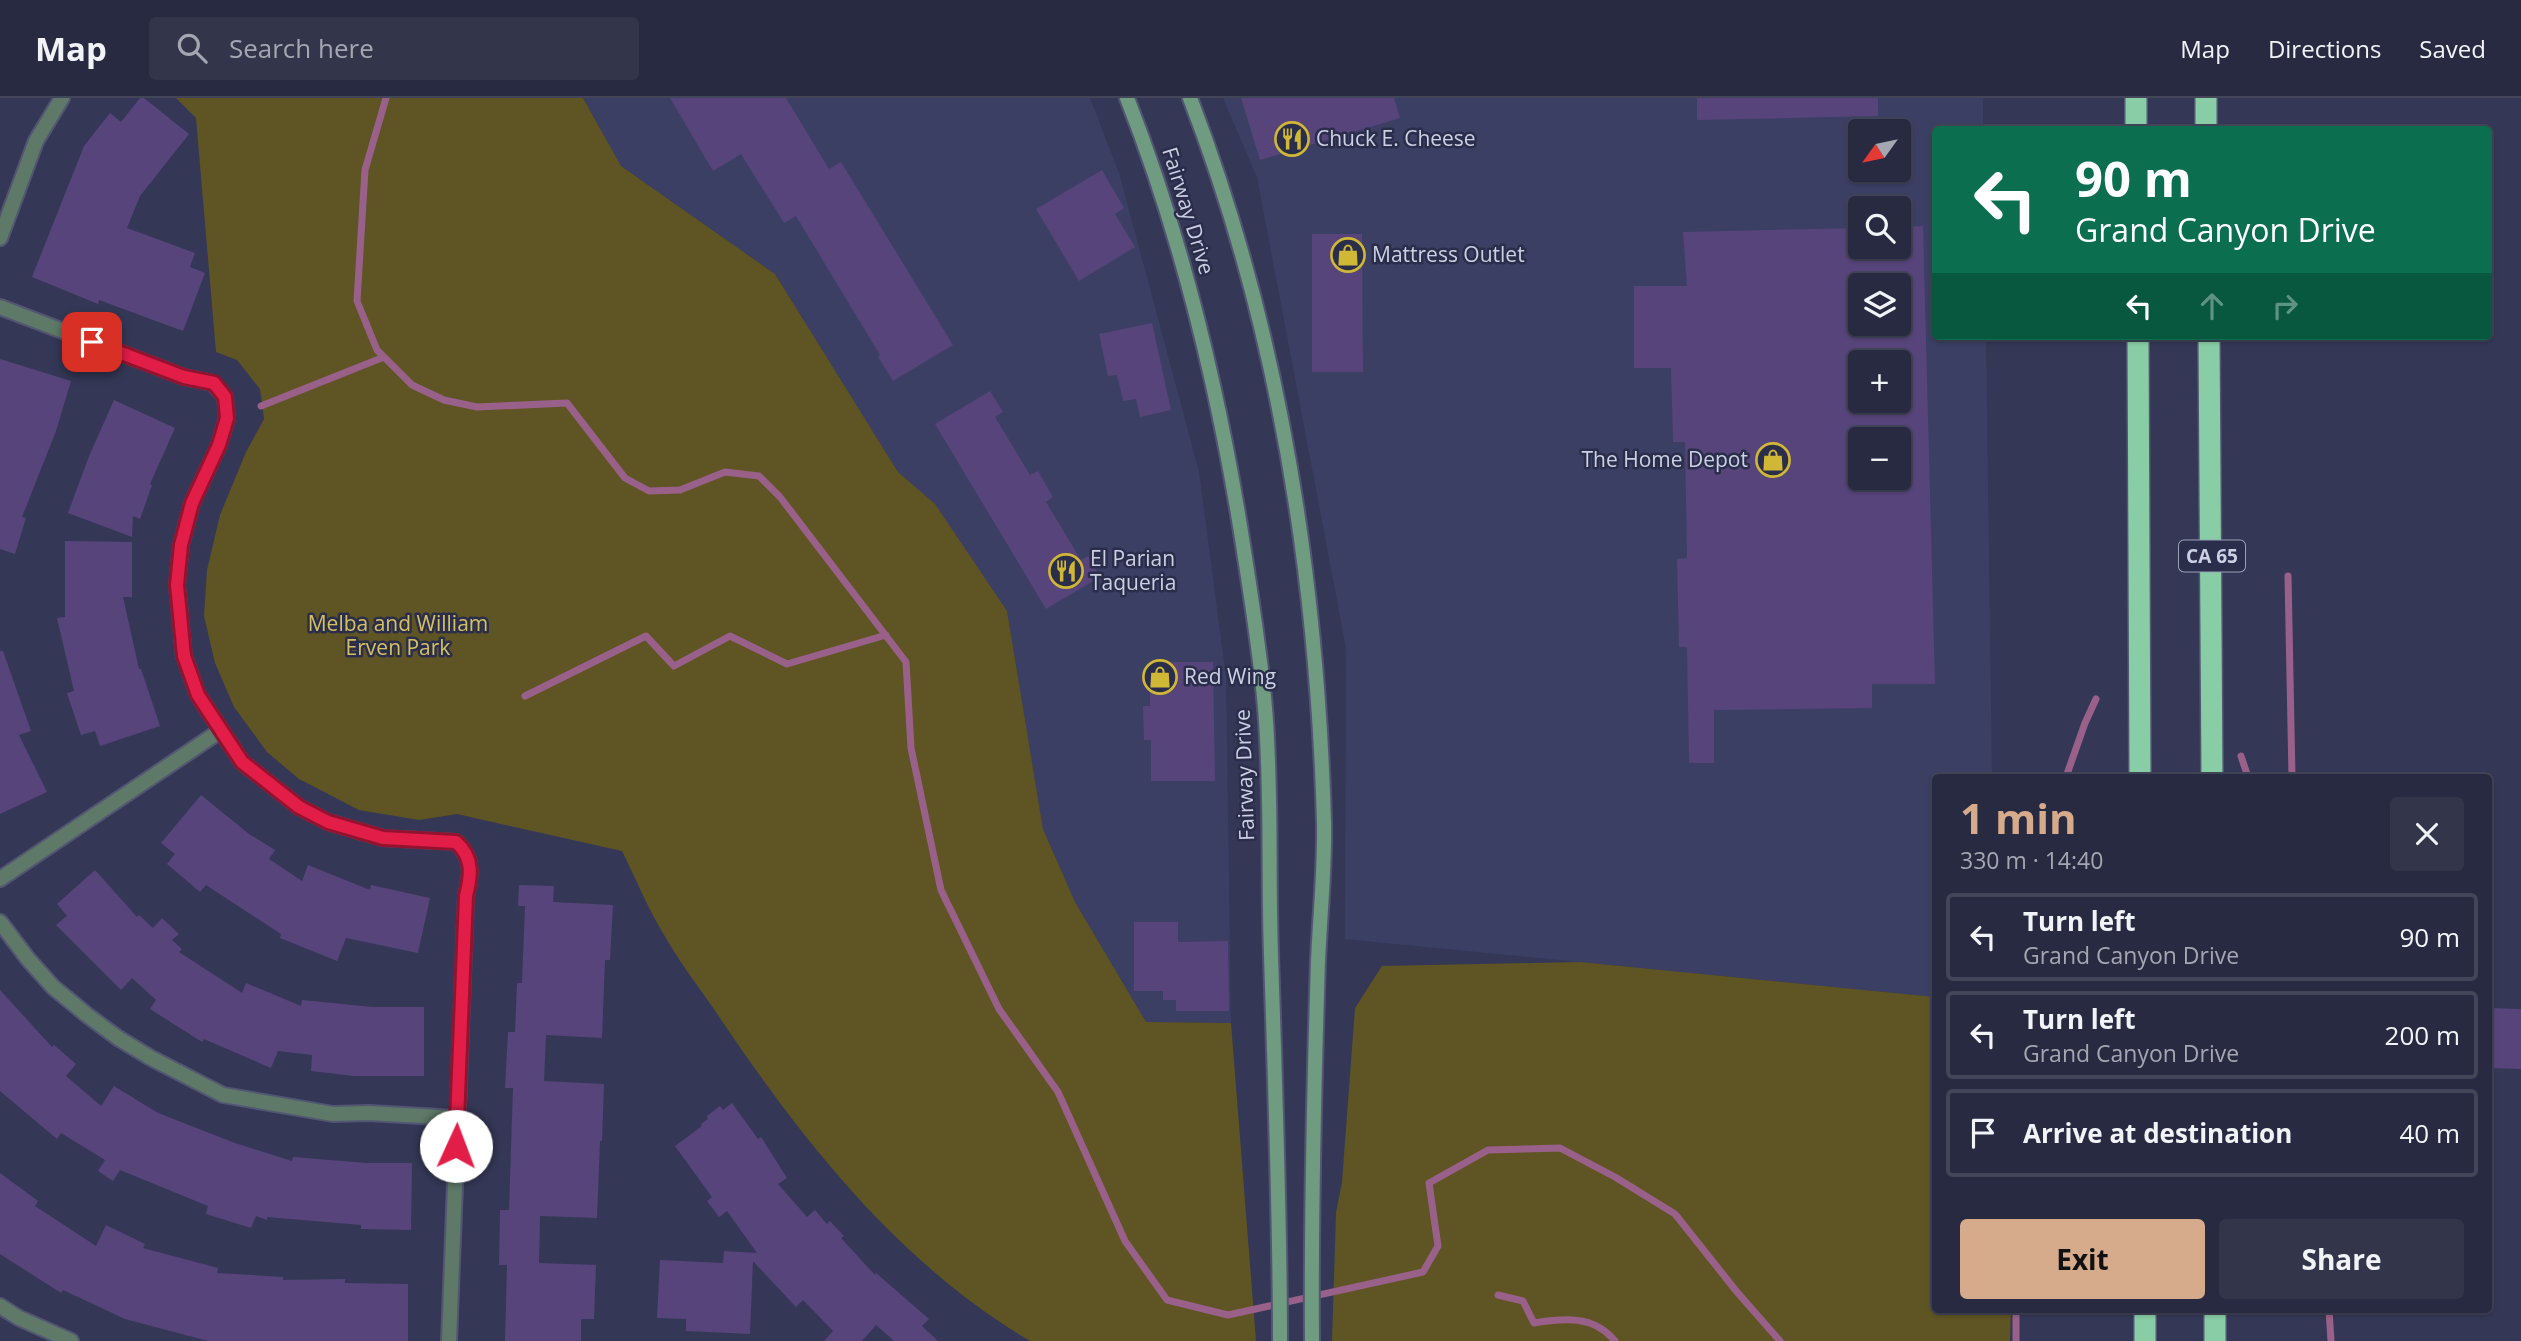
<!DOCTYPE html>
<meta charset="utf-8">
<style>
body{margin:0;font-family:"Open Sans",sans-serif;background:#33364b;color:#f1f3f6;height:100vh;display:flex;flex-direction:column;font-size:26px;white-space:nowrap}
*{box-sizing:border-box;margin:0}
p{font-size:23px;color:#a4a7b1}
.icon{flex:none;width:38px;height:38px;fill:none;stroke:currentColor;stroke-width:2;stroke-linecap:round;stroke-linejoin:round}
.map{position:relative;flex:1;overflow:hidden}
.side{position:absolute;left:1932px;top:676px;width:560px;height:539px;display:flex;flex-direction:column;background:#272a40;border-radius:7px;box-shadow:0 2px 5px #0004,0 0 0 2px #434659}
.side>*{flex:none}
.guide{position:absolute;left:1932px;top:28px;width:560px;height:214px;border-radius:7px;box-shadow:0 2px 5px #0004,0 0 0 2px #434659;background:#0b6e4f;color:#fff;overflow:hidden}
.needle{width:46px;rotate:237deg}
.buttons{position:absolute;left:1848px;top:21px;display:grid;gap:14px}
.buttons a{display:grid;place-items:center;width:63px;height:63px;border-radius:7px;background:#272a40;box-shadow:0 2px 5px #0004,0 0 0 2px #434659;font-size:35px}
.pin{position:absolute;display:grid;place-items:center;width:60px;height:60px;color:#fff;margin:-30px;border-radius:14px;box-shadow:0 4px 10px #0006}
.me{position:absolute;width:77px;margin:-38px;rotate:2deg;stroke-linejoin:round;filter:drop-shadow(0 0 5px #0008)}
.turn{display:flex;align-items:center;gap:24px;height:147px;padding:0 28px;font-size:32px}
.turn .icon{width:91px;height:91px;stroke-width:2.5}
.turn b{display:block;font-size:49px;line-height:60px}
.lanes{display:flex;align-items:center;height:66px;padding:0 28px;background:#0003;justify-content:center;gap:35px;direction:ltr}
.lanes .off{opacity:.35}
.round{display:grid;place-items:center;flex:none;width:74px;height:74px;border-radius:7px;background:#33364b}
.summary{display:flex;align-items:center;justify-content:space-between;height:119px;padding:0 28px}
h1{font-size:42px;font-weight:700;line-height:52px;color:#d6ab8b}
.primary-button{display:flex;gap:14px;margin-top:auto;padding:14px 28px}
.primary-button a{flex:1;height:80px;border-radius:7px;background:#d6ab8b;color:#111;font-size:28px;font-weight:700;line-height:80px;text-align:center}
.primary-button a+a{background:#33364b;color:#f1f3f6}
ul{padding:0;list-style:none}
li{display:flex;align-items:center;gap:21px;height:88px;margin:0 14px 10px;padding:0 14px;border:4px solid #434659;border-radius:7px}
li div{flex:1}
li b{display:block;font-size:26px}
li em{font-style:normal}
header{display:flex;align-items:center;gap:42px;box-sizing:border-box;height:98px;padding:0 35px;background:#272a40;border-bottom:2px solid #434659}
header strong{font-size:33px}
nav{display:flex;gap:38px;margin-inline-start:auto;font-size:24px}
.search{width:490px;height:63px;background:#33364b;display:flex;align-items:center;gap:18px;box-sizing:border-box;padding:0 24px;border-radius:7px;color:#a4a7b1;font-size:26px}
.map>svg:first-child{display:block}
</style>
<header>
<strong>Map</strong>
<div class="search"><svg class="icon" aria-label="search" viewBox="0 0 24 24"><circle cx="10" cy="10" r="6"/><path d="M15 15l6 6"/></svg>Search here</div>
<nav><a>Map</a><a>Directions</a><a>Saved</a></nav>
</header>
<div class="map">
<svg width="2521" height="1243" viewBox="0 0 2521 1243">
<rect width="100%" height="100%" fill="#343856"/>
<!-- built -->
<path fill="#3b3f64" fill-rule="evenodd" d="M583,0H1090L1119,75L1199,374L1226,579L1231,925L1146,924L1075,804L1043,731L1007,513L935,407L898,374L775,176L621,68Z
M1223,0H1983V31L1936,32V238H1986L1992,679H1936L1935,899L1345,841L1346,550L1257,79ZM1860,33H1899V72H1860ZM1860,110H1899V149H1860ZM1860,187H1899V226H1860ZM1860,264H1899V303H1860ZM1860,341H1899V380H1860Z"/>
<!-- green -->
<path fill="#5e5424" d="M176,0H583L621,68L775,176L898,374L935,406L1007,513L1043,731L1075,804L1146,924L1231,925L1256,1243H1030C898,1165 800,1040 716,914C697,887 676,859 660,830C646,806 635,779 622,753L457,716L419,722L359,712L299,681L267,654L234,609L215,565L204,518L207,472L220,417L246,354L264,321L260,291L237,262L216,254L196,20Z
M1580,864L1935,899L1936,1211H2011L2010,1243H1332L1336,1115L1342,1084L1355,910L1382,868Z"/>
<g fill="none" stroke-linecap="round" stroke-linejoin="round">
<!-- stream -->
<path stroke="#996189" stroke-width="7" d="M386,0L365,72L357,203L377,252L412,287L444,302L477,309L567,305L625,380L649,393L680,392L725,374L759,378L780,399L906,564L911,650L941,792L999,911L1058,994L1125,1143L1167,1202L1228,1217L1423,1174L1438,1148L1429,1085L1488,1052L1560,1050L1615,1079L1675,1116L1737,1194L1780,1243
M261,308L384,259
M2288,478L2292,679
M525,598L646,538L674,568L730,538L787,566L886,537
M2241,658L2248,679
M2066,679L2085,625L2096,601
M1498,1197L1523,1203L1534,1225C1564,1220 1594,1217 1615,1243
M2329,1211L2331,1243
M2016,1243V1211"/>
</g>
<!-- building -->
<path fill="#57447b" fill-rule="evenodd" d="M140,0H144L189,36L140,98L127,130L195,155L190,169L205,175L183,233L99,202L98,206L32,179L84,48L110,15L121,24Z
M670,0H786L829,71L841,64L953,247L893,283L878,259L880,257L796,118L784,125L741,56L713,73Z
M1241,0H1394L1400,20L1260,62Z
M1697,0H1878V18L1697,22Z
M1102,72L1124,110L1115,116L1135,149L1079,183L1036,111Z
M1923,128L1935,586H1872V610L1714,612V665H1689L1687,549H1679L1677,461L1687,460L1685,344H1673L1671,270H1634V188H1687L1683,134L1860,130V149H1899V129ZM1860,187H1899V226H1860ZM1860,264H1899V303H1860ZM1860,341H1899V380H1860Z
M1312,136H1362L1363,274H1312Z
M1152,225L1171,312L1140,319L1136,301L1123,303L1117,277L1108,278L1099,236Z
M0,261L71,283L56,333L22,419L26,420L15,456L0,451Z
M990,293L1003,314L995,319L1030,377L1038,373L1053,399L1046,404L1081,462L1088,458L1100,479L1046,511L935,326Z
M114,302L175,330L150,386L152,387L140,421L133,418L132,439L68,415L89,358Z
M65,443L132,444V499H123L139,571H141L160,628L100,648L95,633L81,637L67,595L74,593L57,520L65,519Z
M0,553H3L31,633L19,637L47,694L0,716Z
M1150,564H1213L1215,683H1151V642H1144L1143,608H1150Z
M201,697L249,736L275,752L269,761L302,783L308,767L370,792L371,787L430,800L418,855L346,840L337,863L280,840L281,836L206,787L200,794L167,766L175,756L161,745Z
M95,772L137,819L139,817L153,830L162,820L179,836L172,842L182,851L179,854L242,895L246,885L301,908L302,902L372,909H424V978H354L311,973L312,957L278,953L271,970L204,941L202,944L150,911L156,902L132,880L121,892L56,827L67,818L57,806Z
M519,787L554,788L553,804L613,807L610,862H605L602,940L546,937L544,983L604,986L602,1043H600L597,1120L540,1118L539,1165L596,1167L594,1221H581V1243H505L507,1167H499L500,1112H509L513,990H505L508,934H515L517,885H522L525,808H518Z
M1134,824H1178V844L1228,843L1229,913H1176V902H1163V893H1134Z
M0,892L52,949L54,947L76,966L66,978L101,1008L114,988L158,1015L235,1045L292,1063L293,1059L367,1065H412L411,1132L361,1131V1127L267,1119V1122L256,1118L251,1130L206,1116L208,1108L120,1072L113,1083L98,1073L105,1062L61,1035L57,1041L0,993Z
M2488,910L2521,911V971L2488,970Z
M732,1005L758,1041L761,1039L787,1080L778,1086L807,1119L815,1112L827,1126L830,1123L844,1138L841,1140L875,1177L876,1175L929,1221L922,1228L938,1243H894L876,1227L862,1243H824L833,1233L803,1202L796,1209L753,1163L750,1236L686,1233V1221L657,1220L660,1162L723,1165L724,1153L757,1155L727,1113L719,1119L707,1103L712,1099L675,1048L702,1028L701,1026L708,1021L707,1018L720,1008L723,1012Z
M0,1075L38,1103L35,1108L96,1148L106,1127L145,1146L143,1150L218,1170L217,1175L283,1179V1182L345,1181V1185L408,1186V1243H208L125,1221L63,1192L61,1195L0,1156Z"/>
<g fill="none" stroke-linecap="round" stroke-linejoin="round">
<!-- street casing -->
<g stroke="#535672" stroke-width="18">
<path id="street" d="M0,140L36,43L62,0
M0,209L184,279L213,285L225,299L227,320L219,347L192,405L181,447L177,487L184,558L198,597L242,664L299,709L328,724L383,740L456,744C474,760 471,778 466,798L449,1243
M0,781L220,633
M0,824L28,861L53,889L87,917L118,940L151,960L223,997L333,1016L369,1015L457,1020
M0,1208L19,1220L71,1243"/>
</g>
<!-- secondary casing -->
<g stroke="#535672" stroke-width="18">
<path id="secondary" d="M1127,0C1182,140 1217,286 1241,434C1250,492 1260,551 1265,610C1272,692 1268,774 1271,857C1275,985 1280,1114 1280,1243
M1190,0C1279,231 1317,478 1324,724C1325,771 1320,817 1318,863C1314,990 1311,1116 1312,1243"/>
</g>
<!-- highway casing -->
<g stroke="#535672" stroke-width="24">
<path id="highway" d="M2136,0V32
M2206,0V32
M2138,238L2140,679
M2209,238L2212,679
M2145,1211V1243
M2215,1211V1243"/>
</g>
<!-- street -->
<use href="#street" stroke="#5e7968" stroke-width="14"/>
<!-- secondary -->
<use href="#secondary" stroke="#6f9b81" stroke-width="14"/>
<!-- highway -->
<use href="#highway" stroke="#88cda5" stroke-width="21"/>
</g>
<g fill="none" stroke-linecap="round" stroke-linejoin="round">
<!-- route casing -->
<g stroke="#92132f" stroke-width="18">
<path id="route" d="M92,244L184,279L214,285L225,299L227,320L219,347L192,405L181,447L177,487L184,558L198,597L242,664L299,709L328,724L383,740L456,744C474,760 471,778 466,798L456,1048"/>
</g>
<!-- route -->
<use href="#route" stroke="#e11d48" stroke-width="12"/>
</g>
<!-- icons -->
<defs>
<g id="restaurant-ring" transform="scale(1.75)"><circle r="9.5" fill="#2a2e4b" stroke="#d0b736" stroke-width="1.5"/><path d="M-5-6h1v4h1v-4h1v4h1v-4h1v5L-1.5 .5V6h-2V.5L-5-1ZM5-6V6H3V1.5H1.5Q1.5-4 5-6Z" fill="#d0b736"/></g>
<g id="shop-ring" transform="scale(1.75)"><circle r="9.5" fill="#2a2e4b" stroke="#d0b736" stroke-width="1.5"/><path d="M-5-2.5h2.3a2.7 3.5 0 0 1 5.4 0H5L5.5 6h-11ZM-1.5-2.5h3a1.5 2.3 0 0 0-3 0Z" fill="#d0b736"/></g>
</defs>
<g fill-rule="evenodd">
<use href="#restaurant-ring" x="1292" y="41"/>
<use href="#shop-ring" x="1348" y="157"/>
<use href="#shop-ring" x="1773" y="362"/>
<use href="#restaurant-ring" x="1066" y="473"/>
<use href="#shop-ring" x="1160" y="579"/>
</g>
<g text-anchor="middle" stroke-width="5" stroke-linejoin="round" paint-order="stroke">
<!-- shield labels -->
<rect fill="#2a2e4b" stroke="#9c9fb5" stroke-width="2" x="2179" y="442.5" width="66" height="31" rx="5"/>
<g font-size="19" font-weight="bold" fill="#cdd0e3">
<text x="2212" y="465">CA 65</text>
</g>
<!-- poi labels -->
<g font-size="21" fill="#cdd0e3" stroke="#2a2e4b" text-anchor="start">
<text x="1316" y="48">Chuck E. Cheese</text>
<text x="1372" y="164">Mattress Outlet</text>
<text x="1748" y="369" text-anchor="end">The Home Depot</text>
<text x="1090" y="468">El Parian<tspan x="1090" dy="24">Taqueria</tspan></text>
<text x="1184" y="586">Red Wing</text>
</g>
<!-- street labels -->
<g font-size="21" fill="#cdd0e3" stroke="#2a2e4b">
<text transform="translate(1188 113) rotate(73)" y="7">Fairway Drive</text>
<text transform="translate(1245 677) rotate(-92)" y="7">Fairway Drive</text>
</g>
<!-- park labels -->
<g font-size="21" fill="#d5c160" stroke="#2a2e4b">
<text x="398" y="533">Melba and William<tspan x="398" dy="24">Erven Park</tspan></text>
</g>
</g>
</svg>
<div class="buttons">
<a><svg class="needle" viewBox="-14 -14 28 28"><path d="M0-13l5 13h-10z" fill="#e53935"/><path d="M0 13l5-13h-10z" fill="#a4a7b1"/></svg></a>
<a><svg class="icon" aria-label="search" viewBox="0 0 24 24"><circle cx="10" cy="10" r="6"/><path d="M15 15l6 6"/></svg></a>
<a><svg class="icon" aria-label="layers" viewBox="0 0 24 24"><path d="M12 4l9 5-9 5-9-5zM3 14l9 5 9-5"/></svg></a>
<a>+</a>
<a>−</a>
</div>
<div class="pin" style="left:92px;top:244px;background:#d93025"><svg class="icon" aria-label="arrive" viewBox="0 0 24 24"><path d="M6 21V4h12l-3 4 3 4H6"/></svg></div>
<svg class="me" style="left:456px;top:1048px" viewBox="-20 -20 40 40"><circle r="19" fill="#fff"/><path d="M0-13L10 11 0 6-10 11z" fill="#e11d48"/></svg>
<div class="guide">
<div class="turn"><svg class="icon" aria-label="left" viewBox="0 0 24 24"><path d="M17 20v-9H6M10 6l-5 5 5 5"/></svg><div><b>90 m</b>Grand Canyon Drive</div></div>
<div class="lanes"><svg class="icon" aria-label="left" viewBox="0 0 24 24"><path d="M17 20v-9H6M10 6l-5 5 5 5"/></svg><svg class="icon off" aria-label="ahead" viewBox="0 0 24 24"><path d="M12 20V5M6 11l6-6 6 6"/></svg><svg class="icon off" aria-label="right" viewBox="0 0 24 24"><path d="M7 20v-9h11M14 6l5 5-5 5"/></svg></div>
</div>
<section class="side">
<div class="summary"><div><h1>1 min</h1><p>330 m · 14:40</p></div><a class="round"><svg class="icon" aria-label="close" viewBox="0 0 24 24"><path d="M6 6l12 12M18 6L6 18"/></svg></a></div>
<ul>
<li><svg class="icon" aria-label="left" viewBox="0 0 24 24"><path d="M17 20v-9H6M10 6l-5 5 5 5"/></svg><div><b>Turn left</b><p>Grand Canyon Drive</p></div><em>90 m</em></li>
<li><svg class="icon" aria-label="left" viewBox="0 0 24 24"><path d="M17 20v-9H6M10 6l-5 5 5 5"/></svg><div><b>Turn left</b><p>Grand Canyon Drive</p></div><em>200 m</em></li>
<li><svg class="icon" aria-label="arrive" viewBox="0 0 24 24"><path d="M6 21V4h12l-3 4 3 4H6"/></svg><div><b>Arrive at destination</b></div><em>40 m</em></li>
</ul>
<div class="primary-button"><a>Exit</a><a>Share</a></div>
</section>
</div>
